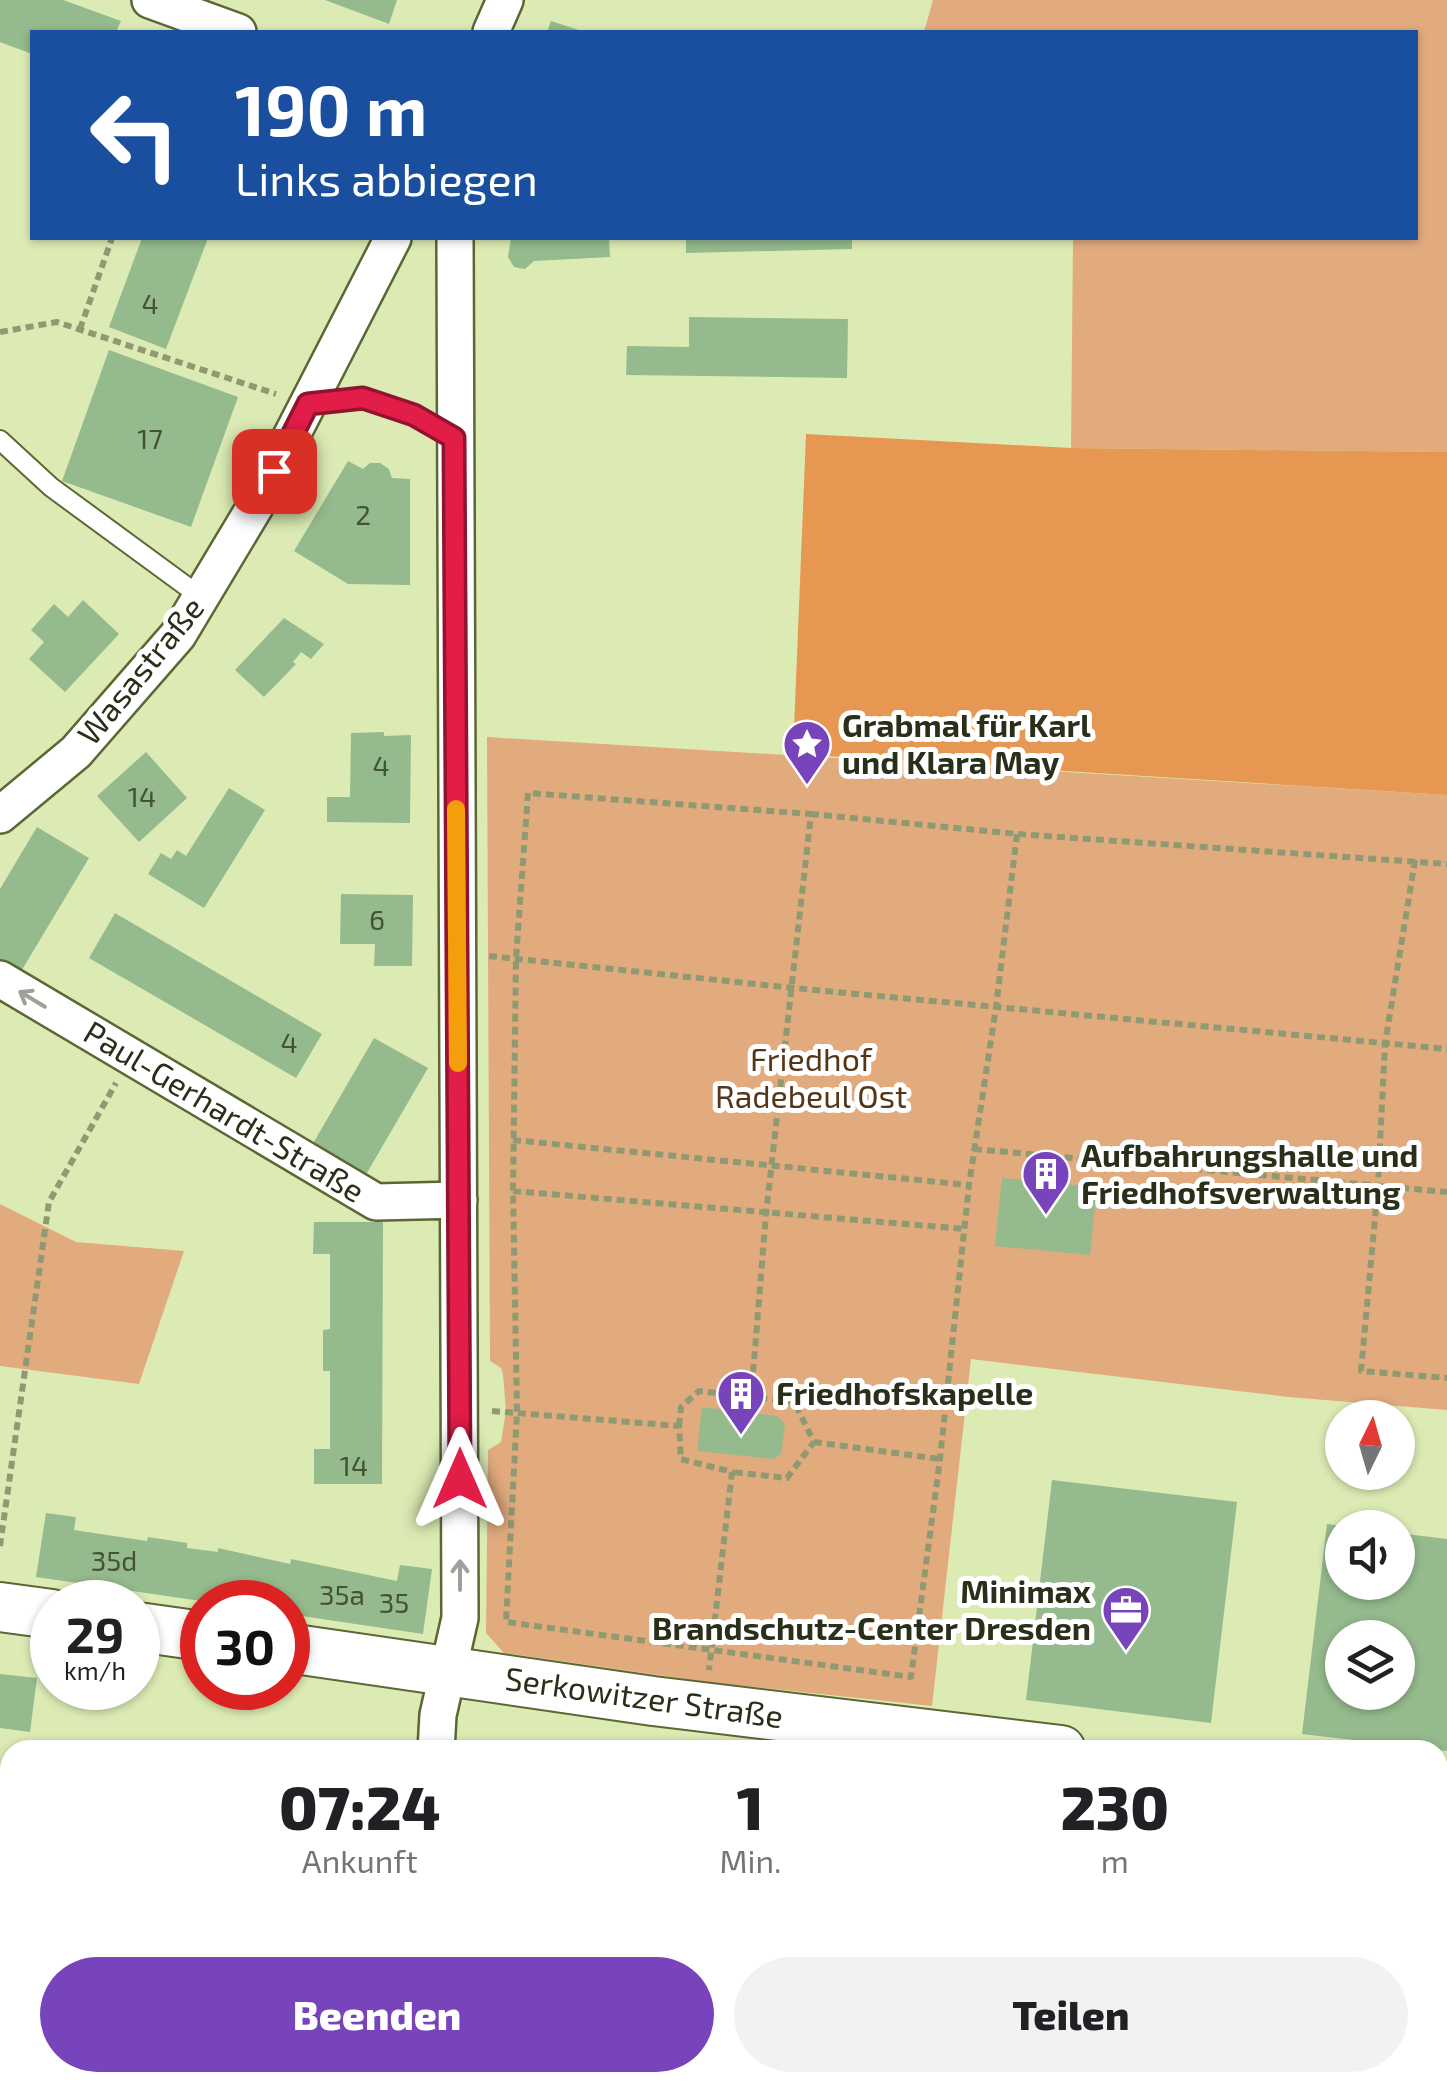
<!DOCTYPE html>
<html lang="de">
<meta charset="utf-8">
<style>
body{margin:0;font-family:"Exo 2",sans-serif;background:#f2f2f2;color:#202124;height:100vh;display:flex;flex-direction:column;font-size:38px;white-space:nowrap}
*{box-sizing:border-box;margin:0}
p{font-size:32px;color:#757577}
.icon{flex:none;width:55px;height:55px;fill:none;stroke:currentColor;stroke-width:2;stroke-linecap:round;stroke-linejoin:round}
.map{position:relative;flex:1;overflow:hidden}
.sheet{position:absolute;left:0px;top:1740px;width:1448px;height:352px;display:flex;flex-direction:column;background:#fff;border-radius:30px 30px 0 0;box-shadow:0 2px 8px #0004}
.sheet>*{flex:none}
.guide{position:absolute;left:30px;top:30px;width:1388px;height:210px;border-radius:0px;box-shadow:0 2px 8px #0004;background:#1a4fa0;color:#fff;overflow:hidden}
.needle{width:65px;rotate:5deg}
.buttons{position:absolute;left:1325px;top:1400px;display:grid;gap:20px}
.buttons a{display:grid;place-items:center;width:90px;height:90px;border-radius:50%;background:#fff;box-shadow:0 2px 8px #0004;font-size:50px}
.speed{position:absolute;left:30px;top:1580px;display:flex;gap:20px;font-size:50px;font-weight:700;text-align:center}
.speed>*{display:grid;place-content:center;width:130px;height:130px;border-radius:50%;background:#fff;box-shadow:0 2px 8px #0004;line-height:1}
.speed small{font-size:25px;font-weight:400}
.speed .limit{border:15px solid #d22;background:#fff;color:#111}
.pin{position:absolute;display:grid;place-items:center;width:85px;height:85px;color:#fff;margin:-42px;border-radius:20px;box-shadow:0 5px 15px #0006}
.me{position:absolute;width:110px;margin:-55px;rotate:0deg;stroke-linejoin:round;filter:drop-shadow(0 0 8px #0008)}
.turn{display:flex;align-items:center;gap:35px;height:210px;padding:0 40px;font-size:45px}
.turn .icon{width:130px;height:130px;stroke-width:2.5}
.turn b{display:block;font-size:70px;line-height:85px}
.eta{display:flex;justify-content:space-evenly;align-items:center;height:170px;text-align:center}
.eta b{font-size:60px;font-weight:800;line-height:70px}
.cta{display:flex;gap:20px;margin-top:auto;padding:20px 40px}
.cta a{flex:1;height:115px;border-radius:60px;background:#7844bb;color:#fff;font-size:40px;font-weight:800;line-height:115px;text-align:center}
.cta a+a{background:#f2f2f2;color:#202124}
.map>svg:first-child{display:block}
</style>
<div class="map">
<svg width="1447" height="2092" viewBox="0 0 1447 2092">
<rect width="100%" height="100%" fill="#dcebb4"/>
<!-- green -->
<path fill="#e2ab7e" d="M933,0H1447V452L1071,448L1073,238H1415V32H924Z
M487,737L1447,795V1410L1288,1397L971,1359L932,1706L707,1682L504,1653L486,1633L488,1450L501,1442L506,1411L503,1374L501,1368L490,1361Z
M0,1204L76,1242L184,1251L139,1384L0,1366Z"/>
<!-- forest -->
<path fill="#e69752" d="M806,434L1071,448L1447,452V795L793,754Z"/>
<!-- building -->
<path fill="#95ba8d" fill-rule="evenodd" d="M0,0H63L121,21L116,32H32V54L0,42Z
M325,0H397L389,24Z
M551,21L585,32H547Z
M142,238H208L166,349L109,327Z
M511,238H609L610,257L534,261L525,269L519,268L514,267L508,257Z
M686,238H852V249L686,253Z
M689,317L848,319L847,378L626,375L627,346L689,347Z
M109,350L238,397L191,527L62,481Z
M348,461L363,469L370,463H380L389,469L392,478L410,479V585L348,584L294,551Z
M83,600L119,634L65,692L29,659L44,642L31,630L54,604L68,617Z
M284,618L324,644L311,659L301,652L293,662L296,664L264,697L235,670Z
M384,732V736L411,735L410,823L327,822V797H350L351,733Z
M146,752L187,798L139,842L97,796Z
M229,788L265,810L204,908L148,874L161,853L171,859L177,850L186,856Z
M37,827L89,858L20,973L0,961V889Z
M341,894L413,895L412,966H374L375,944H340Z
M115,913L322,1034L296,1078L89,958Z
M374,1038L428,1068L364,1178L311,1147Z
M1002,1178L1097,1187L1090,1255L995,1246Z
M314,1222H383L382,1484H314V1449H330V1371H323V1330L330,1329V1254H313Z
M702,1407L777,1416L785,1424L781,1454L773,1459L697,1451Z
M1052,1480L1237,1502L1211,1723L1026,1700Z
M46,1513L76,1517L74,1530L147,1541L148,1537L187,1543V1548L218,1552V1548L290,1564L291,1559L397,1581L400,1565L432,1569L423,1634L288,1614V1602H208L36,1577Z
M1327,1524L1342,1526V1582H1398V1533L1447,1539V1751L1302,1734ZM1342,1638H1398V1692H1342Z
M0,1674L37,1678L30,1732L0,1728Z
M0,1781L10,1782V1847L0,1845Z"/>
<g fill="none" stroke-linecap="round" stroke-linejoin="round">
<!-- lane casing -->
<g stroke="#5c6735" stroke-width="22">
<path id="lane" d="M308,404L363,399L414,415L453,438
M0,440L51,487L201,597"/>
</g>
<!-- street casing -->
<g stroke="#5c6735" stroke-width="40">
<path id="street" d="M150,0L238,32
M491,32L505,0
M0,815L76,752L178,635L256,505L393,238
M0,979L376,1202L459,1200
M436,1750L438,1715L460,1618L455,238
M416,2092L417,2082"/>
</g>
<!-- secondary casing -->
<g stroke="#5c6735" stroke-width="52">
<path id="secondary" d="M0,1607L52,1614
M138,1627L202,1636
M288,1648L653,1701L1061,1750
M1438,1794L1447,1795"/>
</g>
<!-- path -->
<path stroke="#8f9a72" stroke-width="6" stroke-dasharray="8 5" stroke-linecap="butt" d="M80,329L112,238
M0,332L57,322L276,394
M811,814L1017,834L1447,864
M1415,860L1385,1044L1378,1185L1361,1371L1447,1378
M489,956L793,988L1447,1049
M513,1140L969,1185
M974,1149L1447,1192
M513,1191L965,1229
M751,1398L766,1214L811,814L528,793L516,958L513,1191L517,1411L506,1622L911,1677L940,1459L969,1185L996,1007L1017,834
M492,1411L679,1426L681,1459L732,1472L709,1670
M679,1426L681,1407L699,1391L794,1402L814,1442L787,1478L732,1472
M814,1442L940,1459
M0,1546L49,1202L116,1083"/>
<!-- lane -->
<use href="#lane" stroke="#fff" stroke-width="18"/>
<!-- street -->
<use href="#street" stroke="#fff" stroke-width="35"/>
<!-- secondary -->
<use href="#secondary" stroke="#fff" stroke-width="48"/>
</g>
<!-- one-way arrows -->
<defs><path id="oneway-shaft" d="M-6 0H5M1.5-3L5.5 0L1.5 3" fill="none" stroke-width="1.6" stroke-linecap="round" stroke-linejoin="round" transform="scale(2.5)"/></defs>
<g stroke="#9fa198">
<use href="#oneway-shaft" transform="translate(32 999) rotate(-149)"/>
<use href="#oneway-shaft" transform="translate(460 1575) rotate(-90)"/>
</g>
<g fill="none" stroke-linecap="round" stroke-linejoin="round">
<!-- route casing -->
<g stroke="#92132f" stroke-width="25">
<path id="route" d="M274,471L308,404L363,398L414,415L454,438L460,1479"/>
</g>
<!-- route -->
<use href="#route" stroke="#e11d48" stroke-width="18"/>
<!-- slow -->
<path stroke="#f59e0b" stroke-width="18" d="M456,809L458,1063"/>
</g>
<!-- icons -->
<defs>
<g id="sight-pin" transform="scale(2.5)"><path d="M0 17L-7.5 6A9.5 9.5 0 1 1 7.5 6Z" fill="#7844bb" stroke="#fff"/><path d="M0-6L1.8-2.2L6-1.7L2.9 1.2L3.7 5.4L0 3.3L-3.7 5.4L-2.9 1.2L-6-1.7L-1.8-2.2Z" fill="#fff"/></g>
<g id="building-pin" transform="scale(2.5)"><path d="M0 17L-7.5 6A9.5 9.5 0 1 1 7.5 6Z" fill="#7844bb" stroke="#fff"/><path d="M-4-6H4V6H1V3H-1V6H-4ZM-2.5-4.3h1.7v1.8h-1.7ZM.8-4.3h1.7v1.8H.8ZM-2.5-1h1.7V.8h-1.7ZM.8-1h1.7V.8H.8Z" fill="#fff"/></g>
<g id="office-pin" transform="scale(2.5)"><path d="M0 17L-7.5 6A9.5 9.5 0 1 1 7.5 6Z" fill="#7844bb" stroke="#fff"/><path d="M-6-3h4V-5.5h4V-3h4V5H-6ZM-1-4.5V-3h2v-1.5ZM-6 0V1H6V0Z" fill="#fff"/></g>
</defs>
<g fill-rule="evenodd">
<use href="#sight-pin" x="807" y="744"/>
<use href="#building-pin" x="1046" y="1174"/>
<use href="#building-pin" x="741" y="1394"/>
<use href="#office-pin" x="1126" y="1610"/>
</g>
<g text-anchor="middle" stroke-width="10" stroke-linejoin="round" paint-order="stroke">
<!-- number labels -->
<g font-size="28" fill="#445236">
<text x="150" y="314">4</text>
<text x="150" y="449">17</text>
<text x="363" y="525">2</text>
<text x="381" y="776">4</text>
<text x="142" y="807">14</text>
<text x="377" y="930">6</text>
<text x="289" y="1053">4</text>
<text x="354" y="1476">14</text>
<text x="114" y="1571">35d</text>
<text x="342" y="1605">35a</text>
<text x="394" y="1613">35</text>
</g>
<!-- street labels -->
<g font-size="32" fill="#292f19" stroke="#fff">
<text transform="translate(141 671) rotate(-51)" y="11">Wasastraße</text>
<text transform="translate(224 1112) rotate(31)" y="11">Paul-Gerhardt-Straße</text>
<text transform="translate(644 1698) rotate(8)" y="11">Serkowitzer Straße</text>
</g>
<!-- poi labels -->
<g font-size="32" font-weight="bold" fill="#292f19" stroke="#fff" text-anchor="start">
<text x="842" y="737">Grabmal für Karl<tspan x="842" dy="37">und Klara May</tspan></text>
<text x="1081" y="1167">Aufbahrungshalle und<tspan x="1081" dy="37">Friedhofsverwaltung</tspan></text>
<text x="776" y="1405">Friedhofskapelle</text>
<text x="1091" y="1603" text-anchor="end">Minimax<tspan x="1091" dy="37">Brandschutz-Center Dresden</tspan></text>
</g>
<!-- park labels -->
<g font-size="32" fill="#553518" stroke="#fff">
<text x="811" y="1071">Friedhof<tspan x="811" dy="37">Radebeul Ost</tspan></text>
</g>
</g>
</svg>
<div class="buttons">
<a><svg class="needle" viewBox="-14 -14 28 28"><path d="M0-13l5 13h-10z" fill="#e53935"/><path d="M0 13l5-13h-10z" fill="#757577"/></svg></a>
<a><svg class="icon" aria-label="sound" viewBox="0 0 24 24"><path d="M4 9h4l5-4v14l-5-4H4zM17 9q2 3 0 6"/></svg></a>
<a><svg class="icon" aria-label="layers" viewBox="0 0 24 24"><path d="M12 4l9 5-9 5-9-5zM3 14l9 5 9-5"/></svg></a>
</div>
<div class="speed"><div>29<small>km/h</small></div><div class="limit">30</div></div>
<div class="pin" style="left:274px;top:471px;background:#d93025"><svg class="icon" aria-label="arrive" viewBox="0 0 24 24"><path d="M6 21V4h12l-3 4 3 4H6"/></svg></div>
<svg class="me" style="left:460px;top:1479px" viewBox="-20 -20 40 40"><path d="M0-17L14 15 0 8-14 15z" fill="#e11d48" stroke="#fff" stroke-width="4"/></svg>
<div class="guide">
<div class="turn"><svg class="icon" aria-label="left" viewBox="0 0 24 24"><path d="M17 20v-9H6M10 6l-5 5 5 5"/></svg><div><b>190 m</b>Links abbiegen</div></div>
</div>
<section class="sheet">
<div class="eta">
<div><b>07:24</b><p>Ankunft</p></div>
<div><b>1</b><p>Min.</p></div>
<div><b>230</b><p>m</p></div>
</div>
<div class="cta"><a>Beenden</a><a>Teilen</a></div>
</section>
</div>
